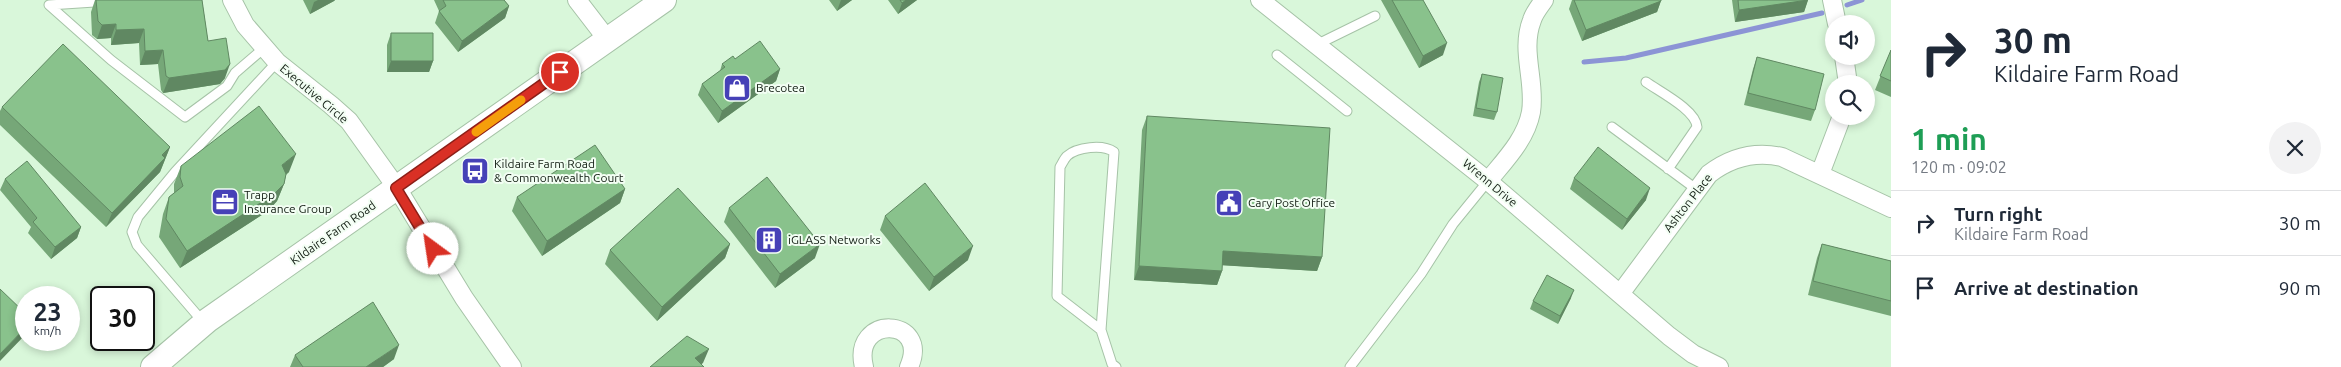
<!DOCTYPE html>
<meta charset="utf-8">
<style>
body{margin:0;font-family:Ubuntu,sans-serif;background:#f2f2f3;color:#1f2937;height:100vh;display:flex;flex-direction:column;font-size:19px;white-space:nowrap}
*{box-sizing:border-box;margin:0}
p{font-size:16px;color:#747a83}
.icon{flex:none;width:28px;height:28px;fill:none;stroke:currentColor;stroke-width:2;stroke-linecap:round;stroke-linejoin:round}
.map{position:relative;flex:1;overflow:hidden}
.sheet{display:flex;flex-direction:column;background:#fff;width:450px}
.sheet>*{flex:none}
.banner{background:#fff;color:#1f2937;overflow:hidden}
.controls{position:absolute;left:1825px;top:15px;display:grid;gap:10px}
.controls a{display:grid;place-items:center;width:50px;height:50px;border-radius:50%;background:#fff;box-shadow:0 2px 8px #0003;font-size:25px}
.speed{position:absolute;left:15px;top:286px;display:flex;gap:10px;font-size:25px;font-weight:700;text-align:center}
.speed>*{display:grid;place-content:center;width:65px;height:65px;border-radius:50%;background:#fff;box-shadow:0 2px 8px #0003;line-height:1}
.speed small{font-size:12px;font-weight:400}
.speed .limit{border:2px solid #111;border-radius:8px;background:#fff;color:#111}
.pin{position:absolute;display:grid;place-items:center;width:42px;height:42px;color:#fff;margin:-21px;border:2px solid #fff;border-radius:50%;box-shadow:0 1px 5px #0007}
.me{position:absolute;width:55px;margin:-28px;rotate:329deg;stroke-linejoin:round;filter:drop-shadow(0 0 4px #0008)}
.turn{display:flex;align-items:center;gap:18px;height:105px;padding:0 20px;font-size:22px}
.turn .icon{width:65px;height:65px;stroke-width:2.5}
.turn b{display:block;font-size:35px;line-height:42px}
.round{display:grid;place-items:center;flex:none;width:52px;height:52px;border-radius:26px;background:#f2f2f3}
.headline{display:flex;align-items:center;justify-content:space-between;height:85px;padding:0 20px}
h1{font-size:30px;font-weight:600;line-height:38px;color:#1e9e55}
ul{padding:0;list-style:none}
li{display:flex;align-items:center;gap:15px;height:65px;padding:0 20px;border-top:1px solid #e0e1e3}
li div{flex:1}
li b{display:block;font-size:19px}
li em{font-style:normal}
main{display:flex;flex:1;min-height:0}
.map>svg:first-child{display:block}
</style>
<main>
<div class="map">
<svg width="1891" height="367" viewBox="0 0 1891 367">
<rect width="100%" height="100%" fill="#d9f7da"/>
<g fill="none" stroke-linecap="round" stroke-linejoin="round">
<!-- stream -->
<path stroke="#8c94d5" stroke-width="5" d="M1847,5L1862,0
M1584,62L1626,58L1822,13"/>
<!-- service casing -->
<g stroke="#a6c3a7" stroke-width="11">
<path id="service" d="M125,0L49,5L111,60L185,117L227,86L235,73L264,48
M1316,45L1375,16
M1277,55L1347,111
M1646,82C1660,92 1696,110 1697,127L1668,169
M1612,127L1696,189
M204,323L137,245L132,232L138,217L175,172L277,62
M1101,330L1057,296L1060,167C1062,164 1064,159 1067,156C1077,147 1103,144 1114,152L1101,330L1112,364L1116,367
M1350,367L1421,274L1453,224L1488,181"/>
</g>
<!-- minor casing -->
<g stroke="#a6c3a7" stroke-width="20">
<path id="minor" d="M232,0L245,25L277,62L331,105L349,121L397,188L464,298L512,367
M577,0L607,39
M1260,0L1488,181L1669,336L1693,354L1719,367
M1832,0L1837,24
M1844,56L1848,84
M1820,174L1842,116
M1488,181C1505,160 1526,139 1531,112C1536,81 1520,51 1532,20C1534,13 1540,6 1544,0
M1620,294L1709,174C1730,158 1755,151 1782,157L1891,208
M864,367C851,314 931,317 909,367"/>
</g>
<!-- secondary casing -->
<g stroke="#a6c3a7" stroke-width="26">
<path id="secondary" d="M153,367L208,320L664,0"/>
</g>
<!-- service -->
<use href="#service" stroke="#fff" stroke-width="9"/>
<!-- minor -->
<use href="#minor" stroke="#fff" stroke-width="18"/>
<!-- secondary -->
<use href="#secondary" stroke="#fff" stroke-width="24"/>
</g>
<!-- wall -->
<path fill="#76a778" d="M95,0H202L208,41L225,78L220,84L163,93L161,90L158,64L140,65L139,43L111,45V38L97,39L92,35L91,12Z
M303,0H335L334,1L310,14Z
M434,0H504L509,6L505,18L458,52L435,23L439,11Z
M829,0H852L837,11Z
M888,0H917L898,14Z
M1381,0H1423L1443,55L1419,68Z
M1572,0H1661L1657,12L1582,41L1569,9Z
M1732,0H1808L1804,12L1735,22Z
M391,33L433,61L429,72H387V45Z
M1891,50V97L1875,90Z
M1757,57L1815,110L1811,121L1744,105L1753,69Z
M735,59L780,69L776,81L718,123L698,95L702,84L720,71L722,64Z
M1482,74L1497,112L1494,120L1473,116L1479,82Z
M2,107L170,147L160,172L106,227L0,125V111Z
M1147,116L1322,257L1317,271L1222,265V271L1217,285L1134,280L1142,130Z
M181,166L289,172L286,175L284,184L277,201L268,211L180,268L159,237L163,214L169,197L174,193V184Z
M1574,178L1646,200L1622,230L1570,189Z
M5,179L81,227L77,238L51,259L28,233L31,227L0,190Z
M625,189L620,203L542,256L512,211L517,197Z
M729,208L815,258L775,288L724,222Z
M885,216L968,260L929,291L880,230Z
M730,244L725,258L657,321L605,264L610,250Z
M1822,244L1891,261V316L1808,295L1817,258Z
M1571,298L1558,324L1530,309L1533,301Z
M295,355L394,359L383,367H290Z"/>
<!-- shaded-wall -->
<path fill="#608862" d="M318,0H335L334,1L310,14L314,2Z
M841,0H852L837,11Z
M906,0H917L898,14L902,3Z
M1808,0L1804,12L1735,22L1739,10Z
M1661,1L1657,12L1582,41L1586,30Z
M509,6L505,18L458,52L462,41Z
M116,24L111,38L97,39L102,25Z
M144,29L139,43L111,45L116,30Z
M1447,43L1443,55L1419,68L1423,56Z
M163,50L158,64L140,65L145,51Z
M391,61H433L429,72H387Z
M230,64L225,78L220,84L163,93L169,78Z
M780,69L776,81L718,123L722,111Z
M170,147L160,172L106,227L112,213Z
M296,154L289,172L275,182L282,165Z
M284,184L277,201L268,211L180,268L187,251Z
M1650,188L1646,200L1622,230L1627,219Z
M625,189L620,203L542,256L547,241Z
M81,227L77,238L51,259L55,247Z
M730,244L725,258L657,321L662,307Z
M820,244L815,258L775,288L780,274Z
M973,246L968,260L929,291L934,277Z
M1223,251L1322,257L1317,271L1218,265Z
M1139,266L1222,271L1217,285L1134,280Z
M1574,290L1571,298L1558,324L1560,316Z
M26,327V334L0,361V354Z
M399,345L394,359L383,367H366Z
M709,349L703,363L698,367L695,358Z"/>
<!-- building -->
<path fill="#89c28c" stroke="#608862" d="M96,0H202L208,41L226,38L230,64L225,70L169,78L166,76L163,50L145,51L144,29L116,30V24L102,25L98,21Z
M443,0H504L509,6L462,41L439,11L446,6Z
M900,0H906L902,3Z
M1392,0H1423L1447,43L1423,56Z
M1574,0H1661V1L1586,30Z
M1738,0H1808L1739,10Z
M391,33H433V61H391Z
M760,41L780,69L722,111L702,84L725,67L722,64L733,56L735,59Z
M63,44L170,147L162,155L165,158L112,213L2,107Z
M1891,50V81L1880,76Z
M1757,57L1824,74L1815,110L1748,93Z
M1482,74L1503,78L1497,112L1476,108Z
M259,106L296,154L282,165L286,174L284,184L274,194L187,251L166,219L169,197L183,186L180,177L181,166Z
M1147,116L1330,128L1322,257L1223,251L1222,271L1139,266Z
M595,145L625,189L547,241L517,197Z
M1598,147L1650,188L1627,219L1574,178Z
M27,161L81,227L55,247L33,222L37,218L5,179Z
M767,177L820,244L780,274L729,208Z
M925,183L973,246L934,277L885,216Z
M678,188L730,244L662,307L610,250Z
M1822,244L1891,261V301L1813,281Z
M1547,275L1574,290L1560,316L1533,301Z
M0,289L26,314V327L0,354Z
M373,302L399,345L366,367H303L295,355Z
M687,336L709,349L695,358L704,367H650Z"/>
<g fill="none" stroke-linecap="round" stroke-linejoin="round">
<!-- route casing -->
<g stroke="#8d1f18" stroke-width="12">
<path id="route" d="M433,249L396,188L560,72"/>
</g>
<!-- route -->
<use href="#route" stroke="#d93025" stroke-width="9"/>
<!-- slow -->
<path stroke="#f59e0b" stroke-width="9" d="M476,132L521,100"/>
</g>
<!-- icons -->
<defs>
<g id="shop-square" transform="scale(1.4375)"><rect x="-9" y="-9" width="18" height="18" rx="4" fill="#4641b7" stroke="#f2fef3"/><path d="M-5-2.5h2.3a2.7 3.5 0 0 1 5.4 0H5L5.5 6h-11ZM-1.5-2.5h3a1.5 2.3 0 0 0-3 0Z" fill="#fff"/></g>
<g id="bus-square" transform="scale(1.4375)"><rect x="-9" y="-9" width="18" height="18" rx="4" fill="#4641b7" stroke="#f2fef3"/><path d="M-5-6H5V4H4V6H2V4H-2V6H-4V4H-5ZM-3.5-4V0h7V-4ZM-3.5 1.2v1.5H-2V1.2ZM2 1.2v1.5H3.5V1.2Z" fill="#fff"/></g>
<g id="office-square" transform="scale(1.4375)"><rect x="-9" y="-9" width="18" height="18" rx="4" fill="#4641b7" stroke="#f2fef3"/><path d="M-6-3h4V-5.5h4V-3h4V5H-6ZM-1-4.5V-3h2v-1.5ZM-6 0V1H6V0Z" fill="#fff"/></g>
<g id="civic-square" transform="scale(1.4375)"><rect x="-9" y="-9" width="18" height="18" rx="4" fill="#4641b7" stroke="#f2fef3"/><path d="M-.6-6.5H3V-4.5H.6V-3L4-1V1h2V6H-6V1h2V-1L-.6-3ZM-1.2 2.5V6h2.4V2.5Z" fill="#fff"/></g>
<g id="building-square" transform="scale(1.4375)"><rect x="-9" y="-9" width="18" height="18" rx="4" fill="#4641b7" stroke="#f2fef3"/><path d="M-4-6H4V6H1V3H-1V6H-4ZM-2.5-4.3h1.7v1.8h-1.7ZM.8-4.3h1.7v1.8H.8ZM-2.5-1h1.7V.8h-1.7ZM.8-1h1.7V.8H.8Z" fill="#fff"/></g>
</defs>
<g fill-rule="evenodd">
<use href="#shop-square" x="737" y="88"/>
<use href="#bus-square" x="475" y="171"/>
<use href="#office-square" x="225" y="202"/>
<use href="#civic-square" x="1229" y="203"/>
<use href="#building-square" x="769" y="240"/>
</g>
<g text-anchor="middle" stroke-width="4" stroke-linejoin="round" paint-order="stroke">
<!-- poi labels -->
<g font-size="12" fill="#111c12" stroke="#f2fef3" text-anchor="start">
<text x="756" y="92">Brecotea</text>
<text x="494" y="168">Kildaire Farm Road<tspan x="494" dy="14">&amp; Commonwealth Court</tspan></text>
<text x="244" y="199">Trapp<tspan x="244" dy="14">Insurance Group</tspan></text>
<text x="1248" y="207">Cary Post Office</text>
<text x="788" y="244">iGLASS Networks</text>
</g>
<!-- street labels -->
<g font-size="12" fill="#111c12" stroke="#f2fef3">
<text transform="translate(314 94) rotate(40)" y="4">Executive Circle</text>
<text transform="translate(1490 183) rotate(40)" y="4">Wrenn Drive</text>
<text transform="translate(1688 203) rotate(-52)" y="4">Ashton Place</text>
<text transform="translate(333 233) rotate(-35)" y="4">Kildaire Farm Road</text>
</g>
</g>
</svg>
<div class="controls">
<a><svg class="icon" aria-label="sound" viewBox="0 0 24 24"><path d="M4 9h4l5-4v14l-5-4H4zM17 9q2 3 0 6"/></svg></a>
<a><svg class="icon" aria-label="search" viewBox="0 0 24 24"><circle cx="10" cy="10" r="6"/><path d="M15 15l6 6"/></svg></a>
</div>
<div class="speed"><div>23<small>km/h</small></div><div class="limit">30</div></div>
<div class="pin" style="left:560px;top:72px;background:#d93025"><svg class="icon" aria-label="arrive" viewBox="0 0 24 24"><path d="M6 21V4h12l-3 4 3 4H6"/></svg></div>
<svg class="me" style="left:433px;top:249px" viewBox="-20 -20 40 40"><circle r="19" fill="#fff"/><path d="M0-13L10 11 0 6-10 11z" fill="#d93025"/></svg>
</div>
<section class="sheet">
<div class="banner">
<div class="turn"><svg class="icon" aria-label="right" viewBox="0 0 24 24"><path d="M7 20v-9h11M14 6l5 5-5 5"/></svg><div><b>30 m</b>Kildaire Farm Road</div></div>
</div>
<div class="headline"><div><h1>1 min</h1><p>120 m · 09:02</p></div><a class="round"><svg class="icon" aria-label="close" viewBox="0 0 24 24"><path d="M6 6l12 12M18 6L6 18"/></svg></a></div>
<ul>
<li><svg class="icon" aria-label="right" viewBox="0 0 24 24"><path d="M7 20v-9h11M14 6l5 5-5 5"/></svg><div><b>Turn right</b><p>Kildaire Farm Road</p></div><em>30 m</em></li>
<li><svg class="icon" aria-label="arrive" viewBox="0 0 24 24"><path d="M6 21V4h12l-3 4 3 4H6"/></svg><div><b>Arrive at destination</b></div><em>90 m</em></li>
</ul>
</section>
</main>
